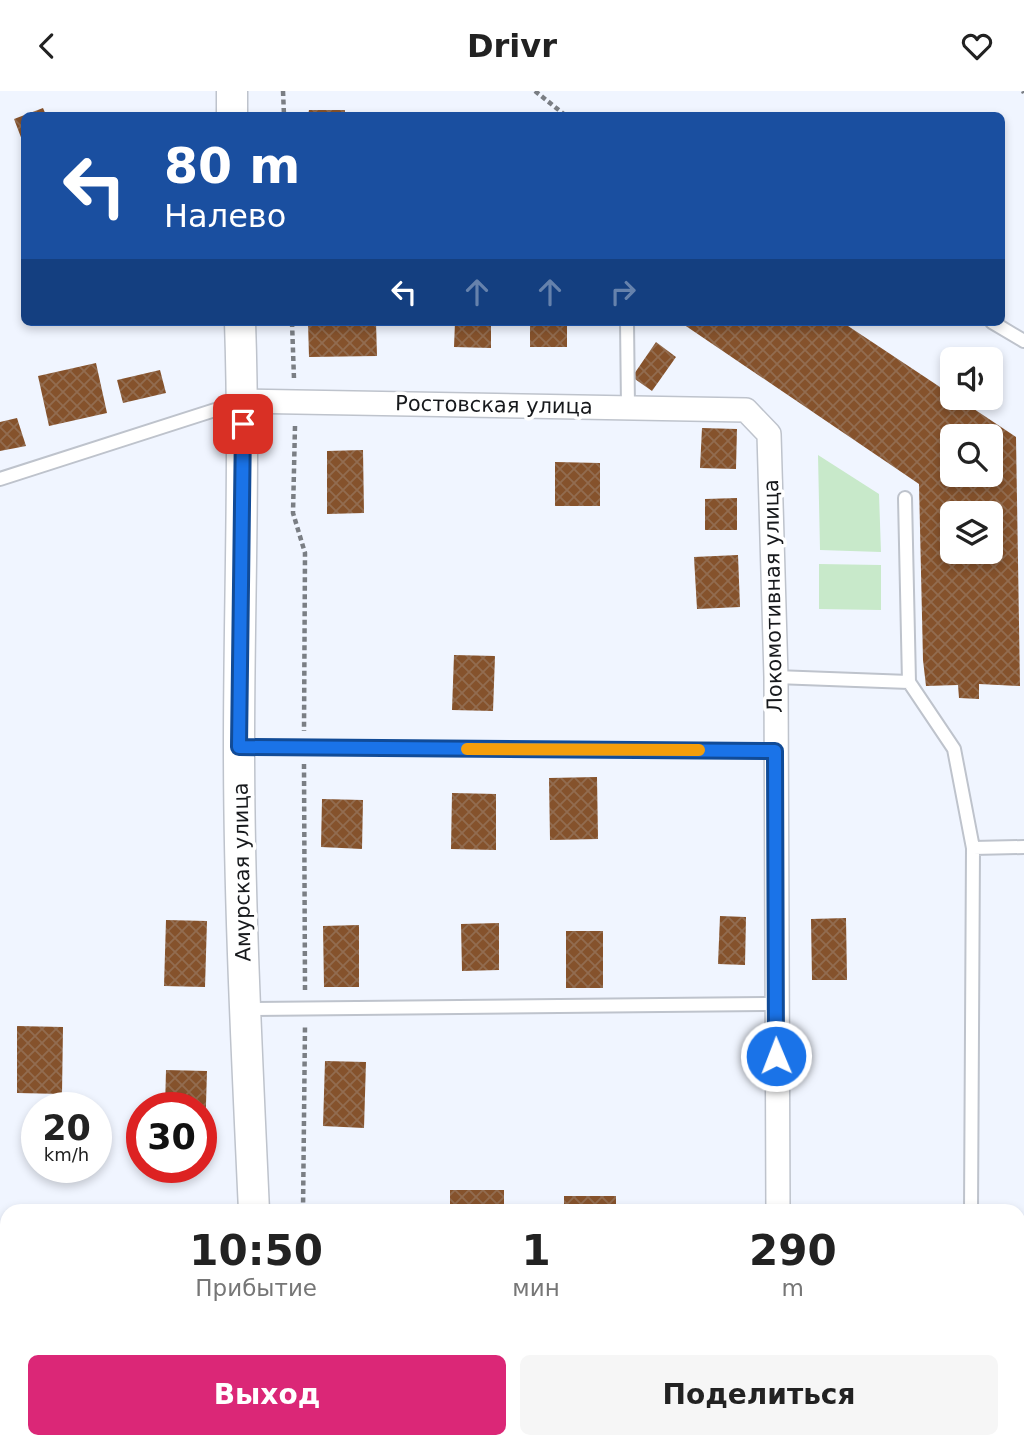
<!DOCTYPE html>
<html lang="ru">
<meta charset="utf-8">
<style>
body{margin:0;font-family:"DejaVu Sans",sans-serif;background:#f6f6f6;color:#222;height:100vh;display:flex;flex-direction:column;font-size:26px;white-space:nowrap}
*{box-sizing:border-box;margin:0}
p{font-size:23px;color:#767676}
.icon{flex:none;width:38px;height:38px;fill:none;stroke:currentColor;stroke-width:2;stroke-linecap:round;stroke-linejoin:round}
.map{position:relative;flex:1;overflow:hidden}
.sheet{position:absolute;left:0px;top:1113px;width:1026px;height:245px;display:flex;flex-direction:column;background:#fff;border-radius:21px 21px 0 0;box-shadow:0 4px 10px #0003}
.sheet>*{flex:none}
.banner{position:absolute;left:21px;top:21px;width:984px;height:214px;border-radius:10px;box-shadow:0 4px 10px #0003;background:#1a4fa0;color:#fff;overflow:hidden}
.tools{position:absolute;left:940px;top:256px;display:grid;gap:14px}
.tools a{display:grid;place-items:center;width:63px;height:63px;border-radius:10px;background:#fff;box-shadow:0 4px 10px #0003;font-size:35px}
.speed{position:absolute;left:21px;top:1001px;display:flex;gap:14px;font-size:35px;font-weight:700;text-align:center}
.speed>*{display:grid;place-content:center;width:91px;height:91px;border-radius:50%;background:#fff;box-shadow:0 4px 10px #0003;line-height:1}
.speed small{font-size:18px;font-weight:400}
.speed .limit{border:10px solid #d22;background:#fff;color:#111}
.pin{position:absolute;display:grid;place-items:center;width:60px;height:60px;color:#fff;margin:-30px;border-radius:14px;box-shadow:0 4px 10px #0006}
.me{position:absolute;width:77px;margin:-38px;rotate:359deg;stroke-linejoin:round;filter:drop-shadow(0 0 5px #0008)}
.turn{display:flex;align-items:center;gap:24px;height:147px;padding:0 28px;font-size:32px}
.turn .icon{width:91px;height:91px;stroke-width:2.5}
.turn b{display:block;font-size:49px;line-height:60px}
.lanes{display:flex;align-items:center;height:66px;padding:0 28px;background:#0003;justify-content:center;gap:35px;direction:ltr}
.lanes .off{opacity:.35}
.eta{display:flex;justify-content:space-evenly;align-items:center;height:119px;text-align:center}
.eta b{font-size:42px;font-weight:700;line-height:49px}
.primary-button{display:flex;gap:14px;margin-top:auto;padding:14px 28px}
.primary-button a{flex:1;height:80px;border-radius:10px;background:#db2777;color:#fff;font-size:28px;font-weight:700;line-height:80px;text-align:center}
.primary-button a+a{background:#f6f6f6;color:#222}
header{display:flex;justify-content:space-between;align-items:center;height:91px;padding:0 28px;background:#fff;font-size:32px;font-weight:700}
.map>svg:first-child{display:block}
</style>
<header><svg class="icon" aria-label="back" viewBox="0 0 24 24"><path d="M15 5l-7 7 7 7"/></svg>Drivr<svg class="icon" aria-label="heart" viewBox="0 0 24 24"><path d="M12 20l-8-8c-3-5 5-10 8-4 3-6 11-1 8 4z"/></svg></header>
<div class="map">
<svg width="1024" height="1358" viewBox="0 0 1024 1358">
<defs>
<pattern id="building-cross-hatch" width="8" height="8" patternUnits="userSpaceOnUse" patternTransform="scale(1.75)"><rect width="8" height="8" fill="#85522c"/><path d="M0 0l8 8M0 8l8-8" fill="none" stroke="#926c50"/></pattern>
</defs>
<rect width="100%" height="100%" fill="#f0f5ff"/>
<!-- park -->
<path fill="#c8e9ca" d="M818,364L879,403L881,461L820,459Z
M819,473L881,474V519L819,518Z"/>
<!-- building -->
<path fill="url(#building-cross-hatch)" fill-rule="evenodd" d="M43,17L46,24H24V48L22,49L14,28Z
M309,19H345V24H308Z
M308,231H376L377,265L309,266Z
M455,231H491V257L454,256Z
M530,231H567V256H530Z
M680,231H842L952,304V306H956L1016,346L1020,595L979,593V608L959,607L958,594L926,595L923,569L919,393ZM952,345H990V383H952ZM952,422H990V460H952Z
M656,251L676,266L652,300L632,286Z
M96,272L107,322L49,335L38,285Z
M160,279L166,302L123,312L117,289Z
M17,327L26,355L0,360V331Z
M702,337L737,338L736,378L700,377Z
M363,359L364,422L327,423V360Z
M555,371L600,372V415H555Z
M737,407V439H705V408Z
M738,464L740,516L697,518L694,466Z
M454,564L495,565L493,620L452,619Z
M597,686L598,748L550,749L549,687Z
M452,702L496,703V759L451,758Z
M322,708L363,709L362,758L321,756Z
M720,825L746,826L745,874L718,873Z
M846,827L847,889H812L811,828Z
M166,829L207,830L205,896L164,895Z
M499,832V879L462,880L461,833Z
M359,834V896H324L323,835Z
M566,840H603V897H566Z
M17,935L63,936L62,1003L17,1002Z
M325,970L366,971L364,1037L323,1035Z
M166,979L207,980L205,1047L201,1046V1017H165Z
M450,1099H504V1120H450Z
M564,1105H616V1120H564Z
M1018,1286H1024V1339H1018Z"/>
<g fill="none" stroke-linecap="round" stroke-linejoin="round">
<!-- service casing -->
<g stroke="#bec3cc" stroke-width="16">
<path id="service" d="M627,231L628,316
M992,231L1024,250
M0,388L243,310
M776,586L909,591L905,407
M909,591L954,658L973,757L1024,756
M240,656L775,660
M245,918L775,913
M971,1120L973,757
M700,1358L726,1351"/>
</g>
<!-- minor casing -->
<g stroke="#bec3cc" stroke-width="26">
<path id="minor" d="M243,310L746,319L769,343L776,586L778,1120
M0,1213H7
M784,1351V1358"/>
</g>
<!-- tertiary casing -->
<g stroke="#bec3cc" stroke-width="33">
<path id="tertiary" d="M232,0V24
M240,231C245,372 239,513 239,654C239,810 247,965 254,1120
M1018,1193L1024,1192
M262,1351V1358"/>
</g>
<!-- path -->
<path stroke="#7a7e84" stroke-width="4.5" stroke-dasharray="5 3.5" stroke-linecap="butt" d="M283,0L284,24
M535,0L565,24
M1023,0L1024,2
M292,231L294,288
M295,335L293,422L305,462L304,640
M304,673L305,899
M303,1120L305,935
M302,1358V1351"/>
<!-- service -->
<use href="#service" stroke="#fff" stroke-width="12"/>
<!-- minor -->
<use href="#minor" stroke="#fff" stroke-width="23"/>
<!-- tertiary -->
<use href="#tertiary" stroke="#fff" stroke-width="30"/>
</g>
<g fill="none" stroke-linecap="round" stroke-linejoin="round">
<!-- route casing -->
<g stroke="#114b97" stroke-width="18">
<path id="route" d="M243,333L239,656L775,660L776,965"/>
</g>
<!-- route -->
<use href="#route" stroke="#1a73e8" stroke-width="12"/>
<!-- slow -->
<path stroke="#f59e0b" stroke-width="12" d="M467,658L699,659"/>
</g>
<g text-anchor="middle" stroke-width="7" stroke-linejoin="round" paint-order="stroke">
<!-- street labels -->
<g font-size="21" fill="#17191c" stroke="#fff">
<text transform="translate(494 314) rotate(1)" y="7">Ростовская улица</text>
<text transform="translate(773 505) rotate(-91)" y="7">Локомотивная улица</text>
<text transform="translate(242 781) rotate(-91)" y="7">Амурская улица</text>
</g>
</g>
</svg>
<div class="tools">
<a><svg class="icon" aria-label="sound" viewBox="0 0 24 24"><path d="M4 9h4l5-4v14l-5-4H4zM17 9q2 3 0 6"/></svg></a>
<a><svg class="icon" aria-label="search" viewBox="0 0 24 24"><circle cx="10" cy="10" r="6"/><path d="M15 15l6 6"/></svg></a>
<a><svg class="icon" aria-label="layers" viewBox="0 0 24 24"><path d="M12 4l9 5-9 5-9-5zM3 14l9 5 9-5"/></svg></a>
</div>
<div class="speed"><div>20<small>km/h</small></div><div class="limit">30</div></div>
<div class="pin" style="left:243px;top:333px;background:#d93025"><svg class="icon" aria-label="arrive" viewBox="0 0 24 24"><path d="M6 21V4h12l-3 4 3 4H6"/></svg></div>
<svg class="me" style="left:776px;top:965px" viewBox="-20 -20 40 40"><circle r="17" fill="#1a73e8" stroke="#fff" stroke-width="3"/><path d="M0-11L8 9 0 5-8 9z" fill="#fff"/></svg>
<div class="banner">
<div class="turn"><svg class="icon" aria-label="left" viewBox="0 0 24 24"><path d="M17 20v-9H6M10 6l-5 5 5 5"/></svg><div><b>80 m</b>Налево</div></div>
<div class="lanes"><svg class="icon" aria-label="left" viewBox="0 0 24 24"><path d="M17 20v-9H6M10 6l-5 5 5 5"/></svg><svg class="icon off" aria-label="ahead" viewBox="0 0 24 24"><path d="M12 20V5M6 11l6-6 6 6"/></svg><svg class="icon off" aria-label="ahead" viewBox="0 0 24 24"><path d="M12 20V5M6 11l6-6 6 6"/></svg><svg class="icon off" aria-label="right" viewBox="0 0 24 24"><path d="M7 20v-9h11M14 6l5 5-5 5"/></svg></div>
</div>
<section class="sheet">
<div class="eta">
<div><b>10:50</b><p>Прибытие</p></div>
<div><b>1</b><p>мин</p></div>
<div><b>290</b><p>m</p></div>
</div>
<div class="primary-button"><a>Выход</a><a>Поделиться</a></div>
</section>
</div>
